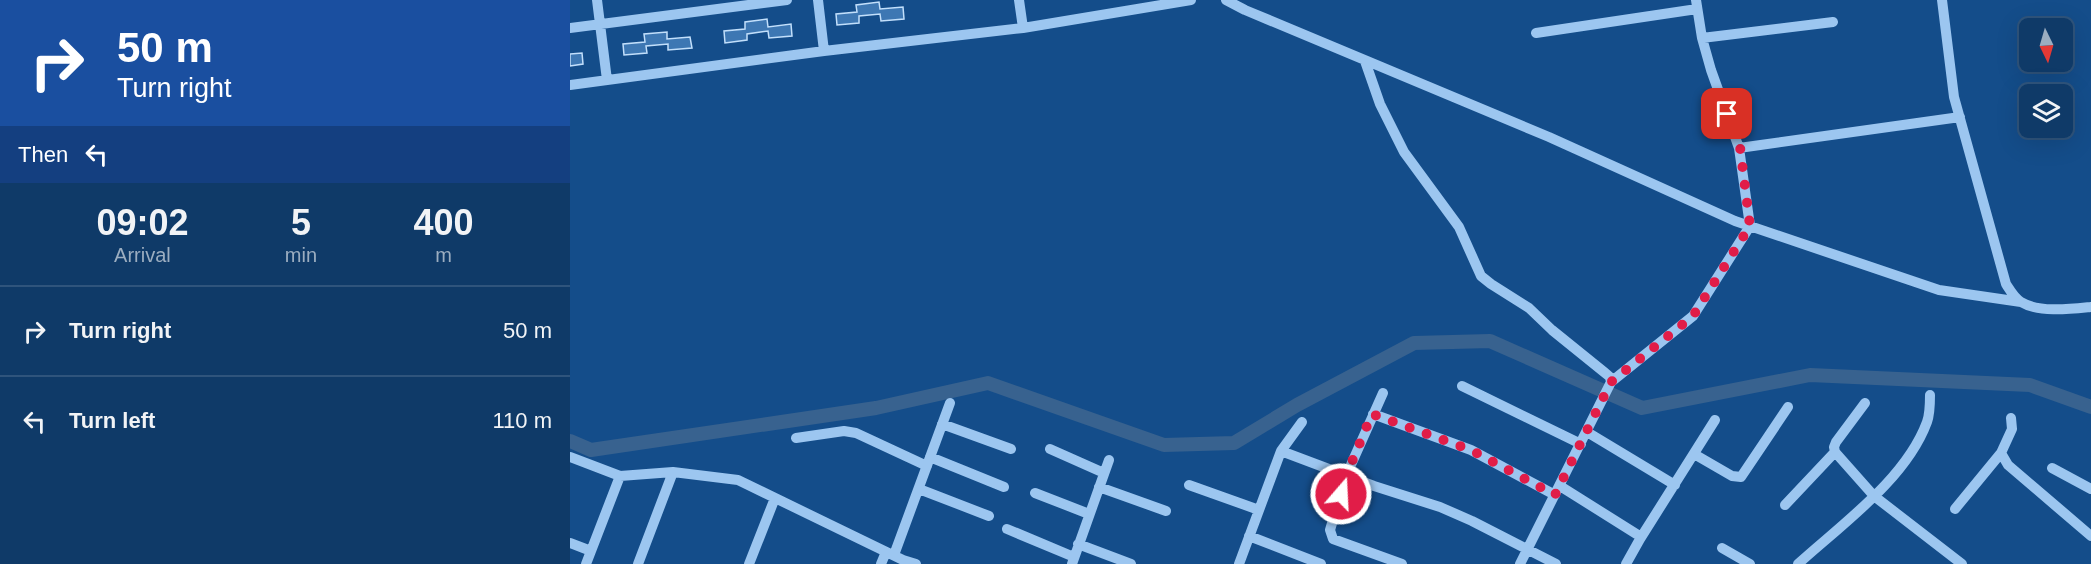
<!DOCTYPE html>
<style>
body{margin:0;font-family:Arial,sans-serif;background:#1d4571;color:#f1f3f6;height:100vh;display:flex;flex-direction:column;font-size:22px;white-space:nowrap}
*{box-sizing:border-box;margin:0}
p{font-size:20px;color:#9badc0}
.icon{flex:none;width:33px;height:33px;fill:none;stroke:currentColor;stroke-width:2;stroke-linecap:round;stroke-linejoin:round}
.map{position:relative;flex:1;overflow:hidden}
.drawer{display:flex;flex-direction:column;background:#0f3a68;width:570px}
.drawer>*{flex:none}
.guide{background:#1a4fa0;color:#fff;overflow:hidden}
.needle{width:39px;rotate:175deg}
.fabs{position:absolute;left:1449px;top:18px;display:grid;gap:12px}
.fabs a{display:grid;place-items:center;width:54px;height:54px;border-radius:9px;background:#0f3a68;box-shadow:0 6px 24px #0002,0 0 0 2px #2f547c;font-size:30px}
.pin{position:absolute;display:grid;place-items:center;width:51px;height:51px;color:#fff;margin:-26px;border-radius:12px;box-shadow:0 3px 9px #0006}
.me{position:absolute;width:66px;margin:-33px;rotate:19deg;stroke-linejoin:round;filter:drop-shadow(0 0 4px #0008)}
.turn{display:flex;align-items:center;gap:21px;height:126px;padding:0 18px;font-size:27px}
.turn .icon{width:78px;height:78px;stroke-width:2.5}
.turn b{display:block;font-size:42px;line-height:51px}
.then{display:flex;align-items:center;height:57px;padding:0 18px;background:#0003;gap:12px;font-size:22px}
.eta{display:flex;justify-content:space-evenly;align-items:center;height:102px;text-align:center}
.eta b{font-size:36px;font-weight:700;line-height:42px}
ul{padding:0;list-style:none}
li{display:flex;align-items:center;gap:18px;height:90px;padding:0 18px;border-top:2px solid #2f547c}
li div{flex:1}
li b{display:block;font-size:22px}
li em{font-style:normal}
main{display:flex;flex:1;min-height:0}
.map>svg:first-child{display:block}
</style>
<main>
<section class="drawer">
<div class="guide">
<div class="turn"><svg class="icon" aria-label="right" viewBox="0 0 24 24"><path d="M7 20v-9h11M14 6l5 5-5 5"/></svg><div><b>50 m</b>Turn right</div></div>
<div class="then">Then<svg class="icon" aria-label="left" viewBox="0 0 24 24"><path d="M17 20v-9H6M10 6l-5 5 5 5"/></svg></div>
</div>
<div class="eta">
<div><b>09:02</b><p>Arrival</p></div>
<div><b>5</b><p>min</p></div>
<div><b>400</b><p>m</p></div>
</div>
<ul>
<li><svg class="icon" aria-label="right" viewBox="0 0 24 24"><path d="M7 20v-9h11M14 6l5 5-5 5"/></svg><div><b>Turn right</b></div><em>50 m</em></li>
<li><svg class="icon" aria-label="left" viewBox="0 0 24 24"><path d="M17 20v-9H6M10 6l-5 5 5 5"/></svg><div><b>Turn left</b></div><em>110 m</em></li>
</ul>
</section>
<div class="map">
<svg width="1521" height="564" viewBox="0 0 1521 564">
<rect width="100%" height="100%" fill="#144d8a"/>
<g fill="none" stroke-linecap="round" stroke-linejoin="round">
<!-- canal -->
<path stroke="#38628f" stroke-width="14" d="M0,441L21,450L306,408L418,383L594,445L664,443L727,405L844,343L920,341L1072,408L1240,375L1460,385L1521,407"/>
</g>
<!-- building -->
<path fill="#3d77b3" stroke="#c2dffb" stroke-width="1.5" d="M309,2L310,9L333,7L334,19L311,21L310,14L289,16V23L267,25L266,14L287,12L286,5Z
M197,19L198,27L221,24L222,36L199,38L198,31L177,34V40L155,43L154,31L175,29V22Z
M97,32V39L120,37L122,48L98,50V44L76,46L77,53L54,55L53,44L75,42L74,34Z
M12,53L13,64L0,66V54Z"/>
<g fill="none" stroke-linecap="round" stroke-linejoin="round">
<!-- minor -->
<path stroke="#9cc6f0" stroke-width="10" d="M27,0L37,80
M248,0L254,51
M449,0L453,28
M656,0L675,10L979,137L1165,221L1369,290L1451,302
M1372,0L1384,97L1436,284C1440,290 1444,298 1451,302C1469,313 1501,309 1521,307
M0,28L217,0
M966,33L1127,9
M1132,38L1263,22
M795,61L810,104L834,152L889,227L911,276L921,284L959,308L982,330L1034,372L1040,377L1041,382L950,564
M0,85L254,51L453,28L621,0
M1169,148L1390,117
M1041,382L1123,316L1180,226L1169,148L1141,70L1132,38L1126,0
M892,386L1011,444
M813,393L776,476L760,530L763,539L832,564
M1295,403L1266,442L1264,447L1265,452L1304,496L1392,564
M803,414L901,450L985,495
M1441,418L1442,429L1431,453L1438,465L1521,536
M372,424L441,449
M1017,432L1105,485
M226,438L274,431L286,433L357,466
M480,449L534,473
M711,451L732,422
M1124,454L1162,476L1171,477L1218,407
M0,457L50,476L103,472L168,480L333,560L346,564
M360,457L434,487
M1482,468L1521,489
M619,485L689,510
M990,486L1068,535L1070,539L1056,564
M529,487L596,511
M349,489L419,516
M465,493L519,514
M1215,505L1265,452
M1385,509L1431,453
M437,529L504,557
M679,536L751,564
M1070,539L1145,420
M0,543L21,551
M508,544L561,564
M1152,548L1180,564
M324,555L380,403
M16,564L50,476
M68,564L103,472
M179,564L205,498
M311,564L316,552
M502,564L539,460
M669,564L711,451L804,486L870,507L902,521L986,564
M1228,564C1272,524 1336,479 1357,422C1360,414 1360,404 1360,395"/>
</g>
<g fill="none" stroke-linecap="round" stroke-linejoin="round">
<!-- route -->
<path stroke="#e11d48" stroke-width="10" stroke-dasharray="0 18" d="M771,494L776,476L802,414L901,450L985,495L1041,382L1123,316L1180,226L1170,147L1157,114"/>
</g>
</svg>
<div class="fabs">
<a><svg class="needle" viewBox="-14 -14 28 28"><path d="M0-13l5 13h-10z" fill="#e53935"/><path d="M0 13l5-13h-10z" fill="#9badc0"/></svg></a>
<a><svg class="icon" aria-label="layers" viewBox="0 0 24 24"><path d="M12 4l9 5-9 5-9-5zM3 14l9 5 9-5"/></svg></a>
</div>
<div class="pin" style="left:1157px;top:114px;background:#d93025"><svg class="icon" aria-label="arrive" viewBox="0 0 24 24"><path d="M6 21V4h12l-3 4 3 4H6"/></svg></div>
<svg class="me" style="left:771px;top:494px" viewBox="-20 -20 40 40"><circle r="17" fill="#e11d48" stroke="#fff" stroke-width="3"/><path d="M0-11L8 9 0 5-8 9z" fill="#fff"/></svg>
</div>
</main>
